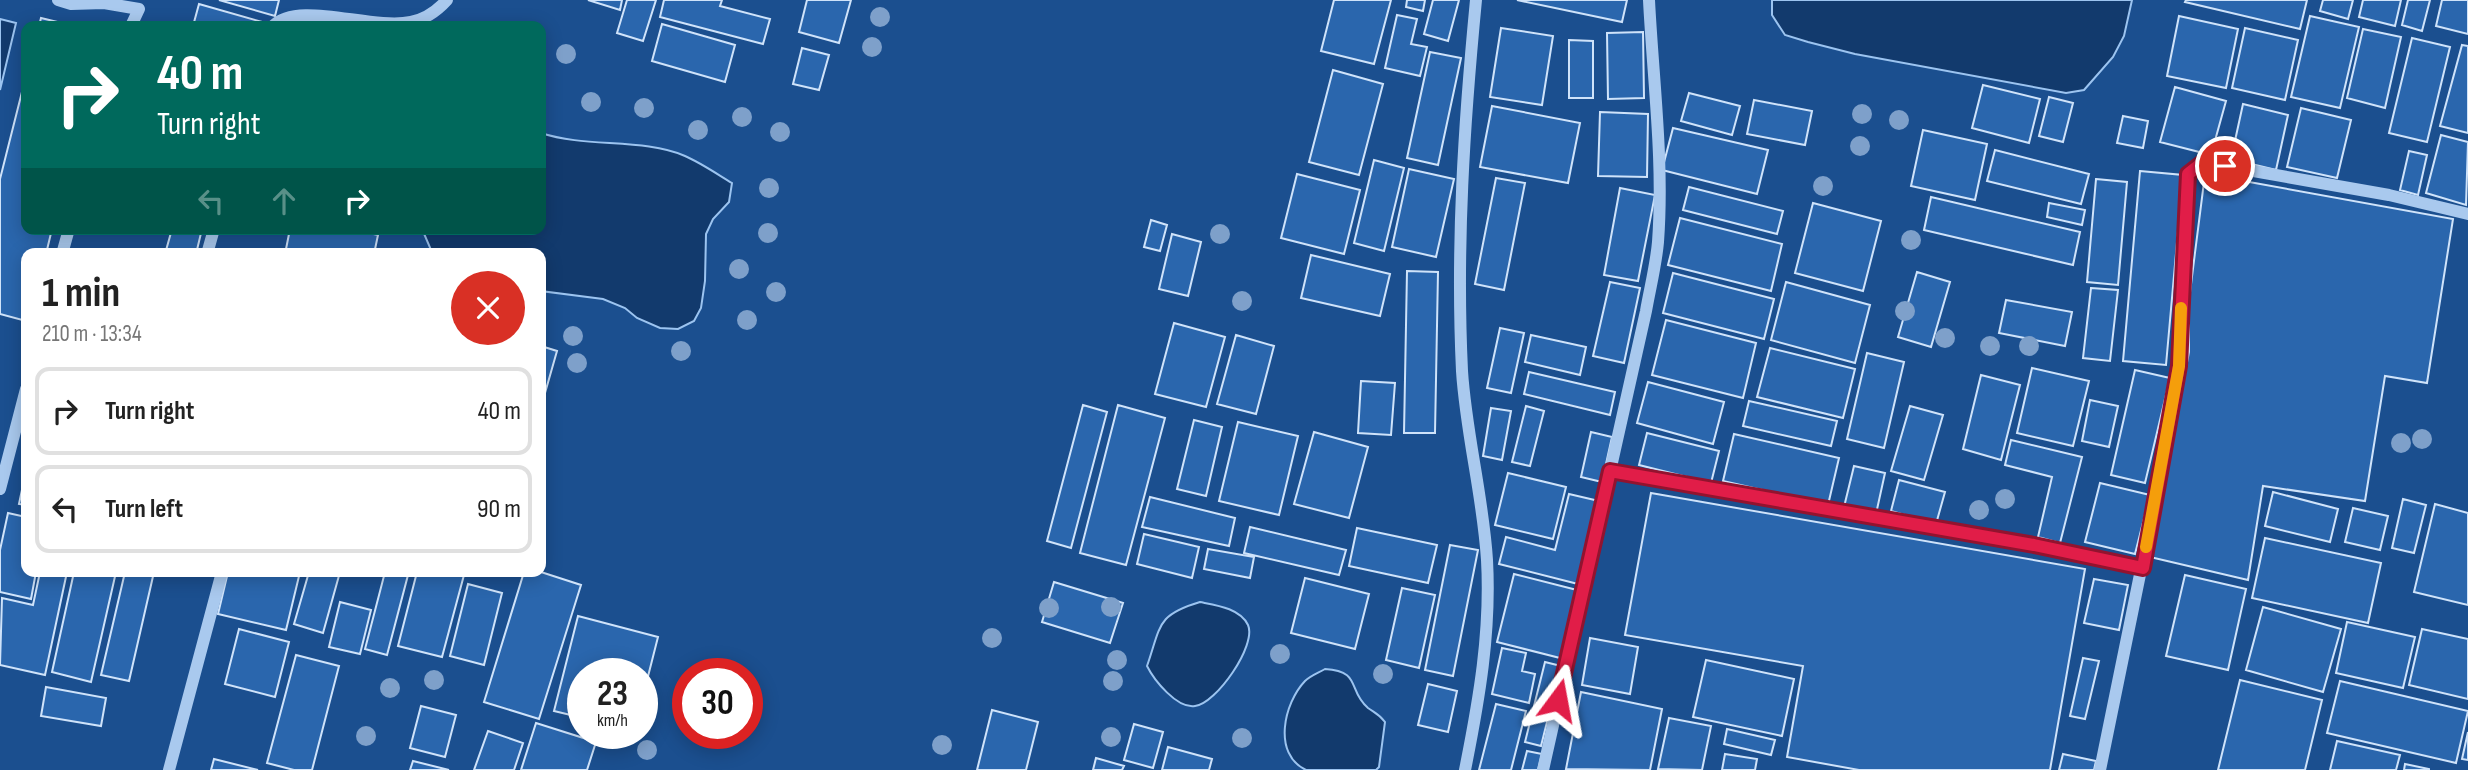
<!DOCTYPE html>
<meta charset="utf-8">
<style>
body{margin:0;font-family:"Sofia Sans Condensed",sans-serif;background:#f2f2f2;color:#222;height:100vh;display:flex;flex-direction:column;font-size:26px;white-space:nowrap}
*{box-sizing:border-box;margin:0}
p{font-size:23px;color:#767676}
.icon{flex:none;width:38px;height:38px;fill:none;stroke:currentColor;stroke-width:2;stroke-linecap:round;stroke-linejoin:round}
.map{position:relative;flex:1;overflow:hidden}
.panel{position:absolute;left:21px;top:248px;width:525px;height:329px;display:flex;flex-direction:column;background:#fff;border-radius:14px;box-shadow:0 4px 18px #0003}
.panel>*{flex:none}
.banner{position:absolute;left:21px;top:21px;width:525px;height:214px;border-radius:14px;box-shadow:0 4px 18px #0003;background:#00695c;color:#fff;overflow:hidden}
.speed{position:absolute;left:567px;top:658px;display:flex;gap:14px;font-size:35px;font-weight:700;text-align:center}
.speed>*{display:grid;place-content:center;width:91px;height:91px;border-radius:50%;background:#fff;box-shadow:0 4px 18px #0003;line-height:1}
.speed small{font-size:18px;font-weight:400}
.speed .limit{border:10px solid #d22;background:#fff;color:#111}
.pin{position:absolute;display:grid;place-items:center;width:60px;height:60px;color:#fff;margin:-30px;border:4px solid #fff;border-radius:50%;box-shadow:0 2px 7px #0007}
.me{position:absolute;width:77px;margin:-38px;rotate:13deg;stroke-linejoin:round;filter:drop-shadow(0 0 5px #0008)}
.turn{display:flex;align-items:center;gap:24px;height:147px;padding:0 21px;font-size:32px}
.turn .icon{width:91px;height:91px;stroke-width:2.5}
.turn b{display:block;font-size:49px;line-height:60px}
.lanes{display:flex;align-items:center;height:66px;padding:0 21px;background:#0003;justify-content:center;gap:35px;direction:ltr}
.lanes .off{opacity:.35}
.round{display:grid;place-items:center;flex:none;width:74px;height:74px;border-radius:37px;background:#f2f2f2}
.headline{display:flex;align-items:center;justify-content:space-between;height:119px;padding:0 21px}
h1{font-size:42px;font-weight:700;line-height:52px}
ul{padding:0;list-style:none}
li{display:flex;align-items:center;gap:21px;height:88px;margin:0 14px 10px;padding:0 7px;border:4px solid #e0e0e0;border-radius:14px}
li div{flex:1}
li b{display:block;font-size:26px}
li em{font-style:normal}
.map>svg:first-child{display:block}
</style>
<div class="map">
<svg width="2468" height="770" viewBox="0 0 2468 770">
<rect width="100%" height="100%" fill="#1b4f8f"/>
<!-- water -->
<path fill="#123a6d" stroke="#9cc4f0" stroke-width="2" d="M1772,0H2132L2124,36L2113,57L2084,90L2066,93L1855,54L1808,42L1785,35L1772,15Z
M0,19L16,23L0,90Z
M541,133C586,148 643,138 685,156C701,163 717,174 732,183L729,202L713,219L706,234L705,281L701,308L694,321L678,329L660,328L637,318L625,308L603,299L541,291V254H436L431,250L422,229H541Z
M1200,602C1215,605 1240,608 1248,625C1257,645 1216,704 1195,706C1177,709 1154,680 1147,666C1161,626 1156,615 1200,602Z
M1325,669C1362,671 1347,690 1368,708C1375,713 1379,714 1385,722L1379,767L1376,770H1306C1272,754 1284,703 1305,681C1310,676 1318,673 1325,669Z"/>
<!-- building -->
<path fill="#2a66ad" stroke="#cfe3fa" stroke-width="2" d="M219,0H279L275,16Z
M588,0H622L620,10Z
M627,0H656L643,41L617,33Z
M664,0H722L720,6L770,19L763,44L660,17Z
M807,0H851L839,43L799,32Z
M1334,0H1391L1374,64L1321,51Z
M1407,0H1425L1423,11L1406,7Z
M1433,0H1459L1448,41L1424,34Z
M1517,0H1627L1622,22Z
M2186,0H2307L2300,29L2185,2Z
M2323,0H2353L2348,19L2320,11Z
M2363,0H2401L2395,26L2359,17Z
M2408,0H2430L2422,31L2402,25Z
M2442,0H2468V34L2436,26Z
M199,4L262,22L260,26H193Z
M1397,15L1417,19L1411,44L1427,47L1420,76L1385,68Z
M2179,16L2238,29L2226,88L2167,76Z
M2310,16L2359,27L2340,108L2291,97Z
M41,18L74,26H39Z
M662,24L735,45L725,82L652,61Z
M1501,28L1553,36L1542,105L1490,97Z
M2245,28L2298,40L2285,100L2232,88Z
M2363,29L2401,37L2385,108L2347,98Z
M1643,32L1644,98L1608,99L1607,33Z
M2412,38L2450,47L2427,142L2389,133Z
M1569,40L1593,41V98H1569Z
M2462,45L2468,46V133L2440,126Z
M802,48L829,55L819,90L793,84Z
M1430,52L1461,58L1438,165L1407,158Z
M1333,70L1383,84L1359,175L1309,162Z
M26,76V229H52L46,254H26V321L0,314V179Z
M1983,85L2040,99L2029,143L1972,128Z
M2175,87L2226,101L2211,155L2160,142Z
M1689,93L1740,106L1732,135L1681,121Z
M2049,97L2073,103L2063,142L2039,136Z
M1754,100L1812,111L1805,145L1747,134Z
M2243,104L2288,115L2276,170L2231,159Z
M1492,106L1580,123L1568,183L1480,167Z
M2301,108L2351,120L2337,178L2287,167Z
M1600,112L1648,114L1647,177L1598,176Z
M2123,116L2148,121L2143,148L2117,143Z
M1673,128L1768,150L1757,194L1662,170Z
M1923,130L1987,144L1975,200L1911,186Z
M2441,135L2468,142L2466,205L2426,193Z
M1995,150L2089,174L2081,204L1987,181Z
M2409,151L2427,155L2418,195L2400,190Z
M1374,160L1404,168L1384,251L1354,243Z
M1409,169L1454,179L1436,257L1392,247Z
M2140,171L2183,175L2166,365L2123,361Z
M1297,174L1360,190L1344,254L1281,238Z
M2205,174L2453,219L2427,383L2385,376L2365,501L2263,486L2248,580L2150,557L2189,352V300Z
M1496,178L1525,183L1504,290L1475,284Z
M2096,179L2127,182L2118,285L2087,282Z
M1689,187L1783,211L1777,234L1683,210Z
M1620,188L1655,195L1638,281L1604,275Z
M1931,197L2080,232L2073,265L1924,230Z
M1813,203L1881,221L1863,291L1795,273Z
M2049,203L2085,210L2082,225L2047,217Z
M1680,218L1782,244L1771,291L1668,265Z
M1151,220L1167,225L1160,251L1144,247Z
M172,229H202L196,254H165Z
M290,229H351L378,235L374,254H285Z
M1172,234L1201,242L1188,296L1159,289Z
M1311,255L1390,274L1380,316L1301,298Z
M1407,271L1438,272L1435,433H1404Z
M1917,272L1950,282L1931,347L1898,337Z
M1673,273L1774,299L1764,339L1663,313Z
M1610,282L1640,288L1624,363L1593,356Z
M1786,282L1870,305L1855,363L1771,340Z
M2091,288L2118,290L2110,361L2083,358Z
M2006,300L2072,312L2065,346L1999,333Z
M1666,320L1756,343L1743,398L1652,375Z
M1174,323L1225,337L1206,407L1155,394Z
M1500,328L1524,333L1511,393L1487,388Z
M1236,335L1274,346L1256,414L1217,404Z
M1531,335L1586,347L1580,375L1525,362Z
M541,346L557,351L541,407Z
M1770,348L1855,369L1843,418L1757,397Z
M1867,353L1904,362L1884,448L1847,439Z
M2032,368L2089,381L2073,446L2017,433Z
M2135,370L2170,378L2145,483L2111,475Z
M1529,372L1615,392L1610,415L1524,394Z
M1981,375L2020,385L2001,460L1963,449Z
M1361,381L1395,383L1391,435L1358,433Z
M1648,382L1724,402L1713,444L1637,423Z
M2090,400L2118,406L2109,447L2082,441Z
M1749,401L1837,421L1831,446L1743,426Z
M1083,405L1107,412L1071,548L1047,541Z
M1118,405L1165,418L1126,565L1080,553Z
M1526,406L1544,411L1530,466L1512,462Z
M1910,406L1943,415L1924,480L1891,471Z
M1491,408L1511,411L1502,460L1483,456Z
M1194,420L1222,427L1206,496L1177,489Z
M1238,422L1298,436L1279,515L1219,501Z
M1314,432L1368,447L1349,518L1294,504Z
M1591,432L1612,437L1602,482L1581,477Z
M1647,433L1719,451L1711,483L1639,465Z
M1734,434L1839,458L1828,505L1723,481Z
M2011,440L2082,457L2060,543L2038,537L2052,477L2005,465Z
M1854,466L1885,473L1876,514L1844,507Z
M26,471V505L19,504Z
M1508,473L1566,487L1553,539L1495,525Z
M1899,480L1945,492L1936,524L1891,511Z
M2100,483L2150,495L2135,554L2085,542Z
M2273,492L2338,509L2330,542L2265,526Z
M1651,493L2085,569L2050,770H1859L1787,757L1803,666L1625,635Z
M1569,494L1599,501L1578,584L1499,564L1506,537L1555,550Z
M1150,497L1235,518L1229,546L1142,527Z
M2403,499L2426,505L2414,553L2392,548Z
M2435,504L2468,513V605L2414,592Z
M2353,508L2388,516L2380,550L2345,542Z
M8,513L26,517V572H36L31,599L0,592V550Z
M1250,527L1346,550L1339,575L1244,553Z
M1357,528L1437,545L1428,583L1349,566Z
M1144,534L1199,547L1192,578L1137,564Z
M2265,538L2381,563L2368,623L2252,598Z
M1450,545L1478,550L1453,676L1425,670Z
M1208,549L1254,557L1250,578L1204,569Z
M40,572H67L45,675L0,665L2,598L33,605Z
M74,572H116L91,682L52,672Z
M125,572H154L129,681L101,675Z
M228,572H300L286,630L218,614Z
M309,572H340L323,633L294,624Z
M385,572L408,575L387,655L365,649Z
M417,572H452L464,575L442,657L398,646Z
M524,572H541L581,585L539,719L484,702Z
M1514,574L1577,590L1560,658L1497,642Z
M2185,575L2246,589L2228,670L2166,656Z
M1305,578L1369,594L1355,649L1291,633Z
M2094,579L2128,585L2119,630L2084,623Z
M1054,582L1123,603L1110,643L1042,622Z
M468,584L502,593L484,665L450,656Z
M1402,588L1435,595L1419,668L1386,660Z
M340,602L371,610L360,654L329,647Z
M2263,607L2341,629L2323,692L2246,670Z
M578,616L658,637L642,700V674H583V718L554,711Z
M2347,622L2415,637L2403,688L2336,673Z
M239,629L289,642L275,697L225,684Z
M2422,629L2468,639V699L2409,685Z
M1590,638L1638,647L1630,694L1582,685Z
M1502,648L1526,653L1522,671L1535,674L1529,703L1492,694Z
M296,655L339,666L312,770H294L267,763Z
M2083,658L2099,661L2085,719L2070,716Z
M1706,660L1794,679L1782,736L1693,717Z
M1545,662L1561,666L1541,746L1525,742Z
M2240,680L2322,700L2305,770H2218Z
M2340,681L2468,711L2456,763L2327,733Z
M1428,684L1457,691L1448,732L1418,725Z
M46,687L106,698L101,726L41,716Z
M1581,692L1662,709L1650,770L1566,769Z
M1496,704L1526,711L1511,770H1479Z
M421,706L456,715L445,757L410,748Z
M992,710L1038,722L1026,770H977Z
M1669,718L1711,726L1702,770L1658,769Z
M536,723L596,742L587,770H521Z
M1134,724L1163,732L1153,768L1124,760Z
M1727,729L1775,740L1771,755L1724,744Z
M488,731L523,743L514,770H474Z
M2468,732V760L2462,759Z
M2337,741L2400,755L2396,770H2330Z
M1168,747L1212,759L1209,770H1162Z
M1527,751L1542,754L1538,770H1522Z
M1725,754L1757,759L1755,770H1722Z
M2063,754L2096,761L2094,770H2059Z
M1096,758L1124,766L1122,770H1093Z
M214,759L258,770H211Z
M413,761L449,770H410Z
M2405,764L2429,769V770H2404Z"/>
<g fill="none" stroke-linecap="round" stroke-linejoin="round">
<!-- minor -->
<path stroke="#a9c9ee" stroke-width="12" d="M58,0L71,4L104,3L139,9L131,26
M273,26C298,0 370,30 411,22C426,19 437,11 447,0
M62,254L69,229
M207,254L214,229
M1610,471L2034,545L2143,568
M0,489L26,389
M169,770L222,572
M1465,770C1479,700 1491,632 1487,560C1483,496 1466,434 1462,371C1456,246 1464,124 1476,0
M1543,770L1646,311C1650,288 1656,265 1658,242C1664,161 1653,80 1649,0
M2100,770L2172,418L2179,366L2188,175L2202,163L2225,166L2389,195L2468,214"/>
</g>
<!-- trees -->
<g fill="#7ea0ca">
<circle cx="880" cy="17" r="10"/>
<circle cx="872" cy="47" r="10"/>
<circle cx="566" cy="54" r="10"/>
<circle cx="591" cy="102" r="10"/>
<circle cx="644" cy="108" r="10"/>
<circle cx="1862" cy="114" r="10"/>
<circle cx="742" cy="117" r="10"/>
<circle cx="1899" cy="120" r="10"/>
<circle cx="698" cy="130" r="10"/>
<circle cx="780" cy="132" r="10"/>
<circle cx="1860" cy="146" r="10"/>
<circle cx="1823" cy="186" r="10"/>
<circle cx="769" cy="188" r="10"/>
<circle cx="768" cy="233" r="10"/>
<circle cx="1220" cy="234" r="10"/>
<circle cx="1911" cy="240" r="10"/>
<circle cx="739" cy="269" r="10"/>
<circle cx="776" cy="292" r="10"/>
<circle cx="1242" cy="301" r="10"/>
<circle cx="1905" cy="311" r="10"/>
<circle cx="747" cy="320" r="10"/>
<circle cx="573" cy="336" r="10"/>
<circle cx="1945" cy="338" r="10"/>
<circle cx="1990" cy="346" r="10"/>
<circle cx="2029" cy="346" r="10"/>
<circle cx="681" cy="351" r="10"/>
<circle cx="577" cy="363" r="10"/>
<circle cx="2422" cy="439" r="10"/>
<circle cx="2401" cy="443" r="10"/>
<circle cx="2005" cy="499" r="10"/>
<circle cx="1979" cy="510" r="10"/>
<circle cx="1111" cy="607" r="10"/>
<circle cx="1049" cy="608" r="10"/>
<circle cx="992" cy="638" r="10"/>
<circle cx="1280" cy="654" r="10"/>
<circle cx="1117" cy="660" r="10"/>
<circle cx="1383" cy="674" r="10"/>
<circle cx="434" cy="680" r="10"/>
<circle cx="1113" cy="681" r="10"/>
<circle cx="390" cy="688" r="10"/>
<circle cx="366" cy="736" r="10"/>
<circle cx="1111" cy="737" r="10"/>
<circle cx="1242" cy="738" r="10"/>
<circle cx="942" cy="745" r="10"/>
<circle cx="647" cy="750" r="10"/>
</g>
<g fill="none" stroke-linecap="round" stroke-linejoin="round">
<!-- route casing -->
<g stroke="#92132f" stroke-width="18">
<path id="route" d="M1558,700L1610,471L2034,545L2143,568L2179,366L2188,174L2202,163L2225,166"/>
</g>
<!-- route -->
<use href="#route" stroke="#e11d48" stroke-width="12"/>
<!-- slow -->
<path stroke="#f59e0b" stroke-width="12" d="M2146,547L2179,366L2181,308"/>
</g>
</svg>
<div class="speed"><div>23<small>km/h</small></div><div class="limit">30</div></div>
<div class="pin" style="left:2225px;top:166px;background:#d93025"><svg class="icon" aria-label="arrive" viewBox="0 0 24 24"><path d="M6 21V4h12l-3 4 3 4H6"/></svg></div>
<svg class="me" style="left:1558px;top:700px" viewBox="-20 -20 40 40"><path d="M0-17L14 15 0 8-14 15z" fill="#e11d48" stroke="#fff" stroke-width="4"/></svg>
<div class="banner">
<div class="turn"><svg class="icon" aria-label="right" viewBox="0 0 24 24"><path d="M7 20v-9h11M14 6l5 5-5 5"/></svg><div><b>40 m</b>Turn right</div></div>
<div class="lanes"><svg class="icon off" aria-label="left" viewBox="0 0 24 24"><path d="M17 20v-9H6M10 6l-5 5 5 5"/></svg><svg class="icon off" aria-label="ahead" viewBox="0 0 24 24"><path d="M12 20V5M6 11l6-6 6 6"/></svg><svg class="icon" aria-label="right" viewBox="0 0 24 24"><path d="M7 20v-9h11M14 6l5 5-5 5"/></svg></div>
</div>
<section class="panel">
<div class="headline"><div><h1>1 min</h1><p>210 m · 13:34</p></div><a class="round" style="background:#d93025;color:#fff"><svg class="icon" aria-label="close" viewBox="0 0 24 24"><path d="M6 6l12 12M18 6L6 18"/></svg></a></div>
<ul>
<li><svg class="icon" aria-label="right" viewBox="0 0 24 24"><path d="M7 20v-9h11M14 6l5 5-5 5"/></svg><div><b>Turn right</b></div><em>40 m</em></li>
<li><svg class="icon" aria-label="left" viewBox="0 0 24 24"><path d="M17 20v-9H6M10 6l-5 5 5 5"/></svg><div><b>Turn left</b></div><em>90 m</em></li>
</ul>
</section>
</div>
